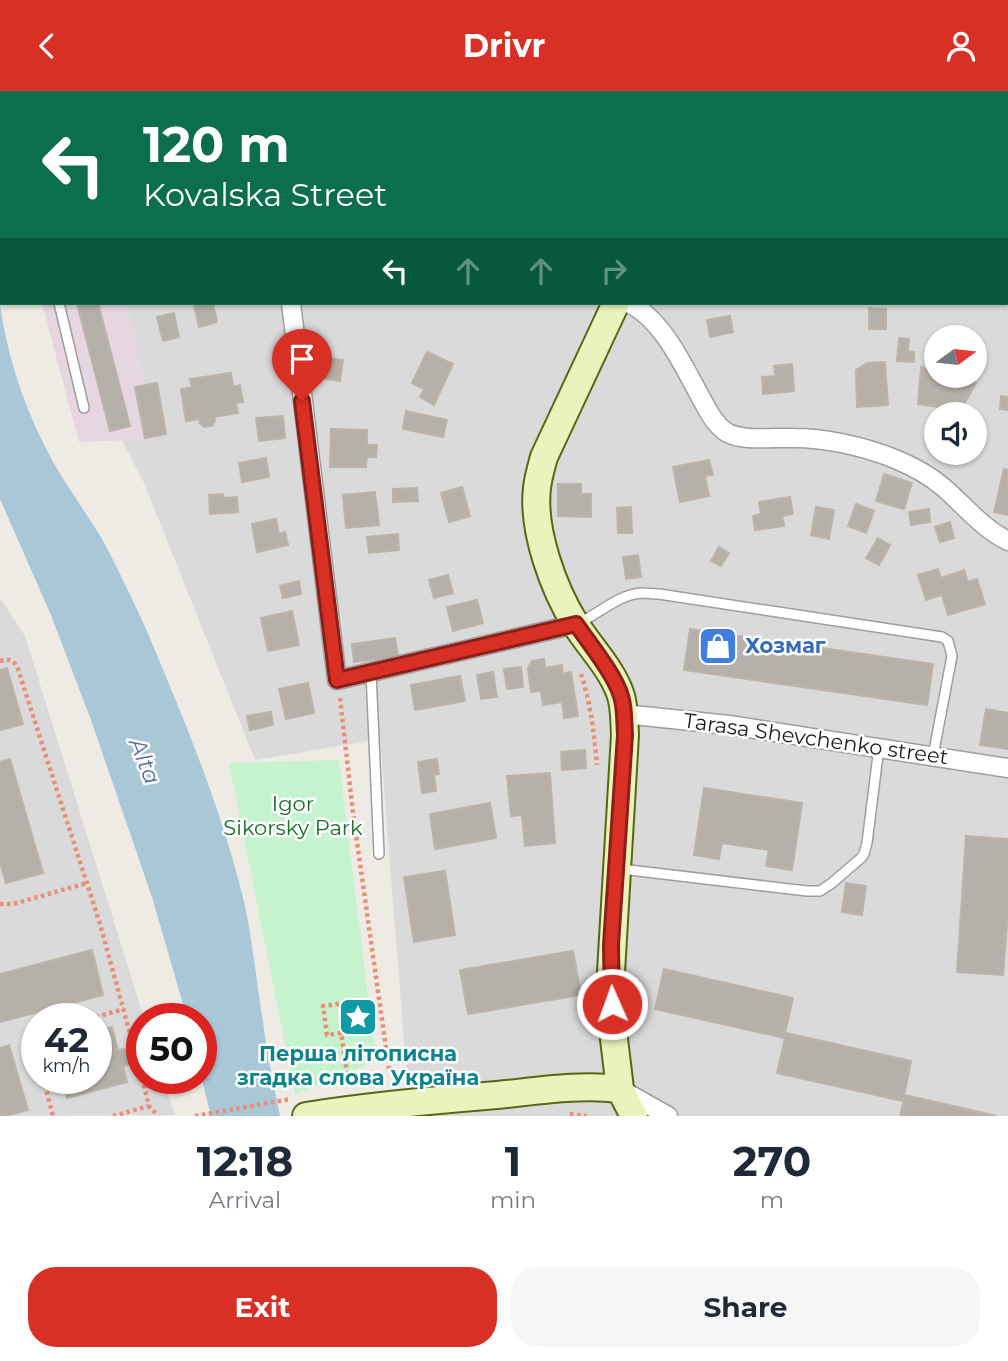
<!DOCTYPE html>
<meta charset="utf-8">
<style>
body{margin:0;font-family:Montserrat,sans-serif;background:#f6f6f7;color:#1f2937;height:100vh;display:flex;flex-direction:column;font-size:26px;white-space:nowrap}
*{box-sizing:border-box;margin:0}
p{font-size:23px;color:#747a83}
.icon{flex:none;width:38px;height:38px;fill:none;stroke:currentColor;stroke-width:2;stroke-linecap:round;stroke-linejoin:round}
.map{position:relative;height:1025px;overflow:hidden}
.sheet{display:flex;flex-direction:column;background:#fff;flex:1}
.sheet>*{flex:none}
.guide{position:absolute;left:0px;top:0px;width:1008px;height:214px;box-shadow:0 2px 5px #0004;background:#0b6e4f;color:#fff;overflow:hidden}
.needle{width:46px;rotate:75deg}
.buttons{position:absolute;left:924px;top:234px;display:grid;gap:14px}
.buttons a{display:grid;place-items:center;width:63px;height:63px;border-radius:50%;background:#fff;box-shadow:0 2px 5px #0004;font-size:35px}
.speed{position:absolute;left:21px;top:912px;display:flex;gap:14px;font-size:35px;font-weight:700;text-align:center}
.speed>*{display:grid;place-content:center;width:91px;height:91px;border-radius:50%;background:#fff;box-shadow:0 2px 5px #0004;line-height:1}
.speed small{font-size:18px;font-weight:400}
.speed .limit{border:10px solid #d22;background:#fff;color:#111}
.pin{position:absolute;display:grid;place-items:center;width:60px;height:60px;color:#fff;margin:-72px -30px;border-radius:50% 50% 50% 0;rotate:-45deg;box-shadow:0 0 7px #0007}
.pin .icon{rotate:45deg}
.me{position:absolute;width:77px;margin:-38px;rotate:358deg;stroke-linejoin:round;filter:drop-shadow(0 0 5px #0008)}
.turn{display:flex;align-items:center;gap:24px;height:147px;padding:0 28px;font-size:32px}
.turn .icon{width:91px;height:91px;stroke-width:2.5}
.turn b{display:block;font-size:49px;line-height:60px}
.lanes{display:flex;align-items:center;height:66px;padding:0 28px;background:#0003;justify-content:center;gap:35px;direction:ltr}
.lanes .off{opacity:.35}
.eta{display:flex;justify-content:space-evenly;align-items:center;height:119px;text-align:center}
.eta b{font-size:42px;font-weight:700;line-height:49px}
.button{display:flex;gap:14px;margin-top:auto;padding:14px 28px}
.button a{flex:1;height:80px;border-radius:28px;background:#d93025;color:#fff;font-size:28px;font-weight:700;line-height:80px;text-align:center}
.button a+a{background:#f6f6f7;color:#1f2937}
header{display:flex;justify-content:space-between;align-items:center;height:91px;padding:0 28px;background:#d93025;color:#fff;font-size:32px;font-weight:700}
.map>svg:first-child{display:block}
</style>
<header><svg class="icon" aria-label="back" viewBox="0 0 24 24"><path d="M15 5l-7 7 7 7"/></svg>Drivr<svg class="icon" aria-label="person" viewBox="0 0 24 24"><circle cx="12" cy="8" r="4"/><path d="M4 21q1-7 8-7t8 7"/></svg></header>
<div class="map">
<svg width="1008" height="1025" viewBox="0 0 1008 1025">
<rect width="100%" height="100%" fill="#edebe4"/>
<!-- residential -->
<path fill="#dbdada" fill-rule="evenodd" d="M167,0H1008V1025H336L409,1012L380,648L255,669L144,392L122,349L156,347L127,212H1006V2H167ZM936,247H975V285H936ZM936,324H975V362H936Z
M0,507L25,545L144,927L142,928V987H163L175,1024L0,1025ZM37,928H96V987H37Z"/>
<!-- industrial -->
<path fill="#e5d6e1" d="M0,0H167V2H2V40L0,33Z
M42,212H127L157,348L79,351Z"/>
<!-- park -->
<path fill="#c5f3cd" d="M339,669L376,970L295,1003L229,672Z"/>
<!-- water -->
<path fill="#a9c7d6" d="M0,213C8,272 29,330 59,381C73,404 88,425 102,448C118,477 132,508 146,538C181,621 216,704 239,791C252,837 255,884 263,931C267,963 274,994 280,1025H211L201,985V928L187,927L152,806L91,629L51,524L0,408Z"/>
<!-- building -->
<path fill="#b6b0aa" stroke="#bdb3a8" stroke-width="2" d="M77,212H98L130,335L110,340Z
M202,212H213L217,231L199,236L194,214Z
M869,217L886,218V238H869Z
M174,222L179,246L163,250L157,226Z
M730,225L733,241L710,246L707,229Z
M899,247L909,248L908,260L914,261V271L897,270Z
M427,261L453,273L434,314L420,306L424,298L412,292Z
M322,266L343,269L340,290L318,286Z
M885,271L888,314L857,316L856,279L867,272Z
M792,273L794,300L763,303L762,286L775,285L774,275Z
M921,276L936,281V285H952L976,292L958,324H945L941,322L944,317L918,313Z
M231,282L233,296L240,294L243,311L236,312L238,322L214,326L215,330L212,335L204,336L200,332L199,328L186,330L181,298L192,296L190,288Z
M157,292L166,343L145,347L135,296Z
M1001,305L1008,306V319L1000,318Z
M406,320L447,329L443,346L403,338Z
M283,325L285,347L259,350L256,327Z
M331,338L367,339V354H377L376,366H367L366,376H330Z
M266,367L269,386L242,391L239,372Z
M709,369L713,384L705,385L709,405L680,411L673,376Z
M1004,378L1008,379V424L994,421Z
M884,383L912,392L904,418L876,410Z
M558,393H581V403H591V426L558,425Z
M462,396L470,425L449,431L441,402Z
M417,397L418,410L393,411V398Z
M375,401L379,434L346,437L343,404Z
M223,403L224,407L237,406L238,421L210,423L209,404Z
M790,406L793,423L782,425L784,435L755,439L753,425L761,423L759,411Z
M856,413L874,420L866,442L848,435Z
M631,416L632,442H618L617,417Z
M816,416L834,419L829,448L811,444Z
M929,418L930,431L911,434L909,421Z
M276,428L279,443L285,441L288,454L257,461L252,433Z
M950,431L954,447L940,451L935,436Z
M398,443L399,459L369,462L367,446Z
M878,447L890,454L879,474L866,467Z
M719,456L729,462L721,475L711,470Z
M638,464L641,486L626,488L623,466Z
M938,478L941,487L964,479L968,491L977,488L985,513L948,524L942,504L926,509L918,484Z
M448,484L453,502L434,507L429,489Z
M299,490L301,503L283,507L280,495Z
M477,509L483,532L453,540L447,516Z
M292,520L299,554L268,560L261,527Z
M690,538L933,573L927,614L684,579Z
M395,547L398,565L354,571L352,553Z
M544,568L545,577L562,574L563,583L571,581L578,625L564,627L562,611L543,614L541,600L531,601L528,577L532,570Z
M521,576L523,596L507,598L504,578Z
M7,577L23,633L0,639V579Z
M493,581L497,606L481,608L477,584Z
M460,585L465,610L415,619L411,594Z
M308,592L314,622L286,628L279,598Z
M986,618L1008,622V658L980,654Z
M271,621L273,634L250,639L247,625Z
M585,659L586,677L562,679L561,661Z
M10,668L43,782L6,792L0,771V671Z
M437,668L439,683L434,684L436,700L422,702L418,671Z
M550,682L555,752L525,755L522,724L511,725L507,685Z
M704,697L802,712L792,779L766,775L769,759L722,752L719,768L694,764Z
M490,712L496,747L435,758L430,723Z
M966,745L1008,748V822L1003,884L957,881Z
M445,780L455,844L414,851L404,786Z
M846,792L866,795L862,824L842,821Z
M92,859L103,904L0,931V883Z
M573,860L581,904L468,923L460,879Z
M664,878L793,907L784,947L655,918Z
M112,936L118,959L124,958L130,965L128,973L123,976L127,991L67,1007L61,987H96V940Z
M786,942L911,970L903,1010L777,982Z
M9,954L28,1019L6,1025H0V957Z
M905,1004L997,1025H900Z"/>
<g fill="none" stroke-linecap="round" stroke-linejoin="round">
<!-- lane casing -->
<g stroke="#9e9e9e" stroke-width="12">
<path id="lane" d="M9,0V2
M80,0V2
M151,0V2
M59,212L84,317
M577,533C599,523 617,504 641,502C647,502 653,503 659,503L942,546L948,550L952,565L933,665
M371,581L379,763
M621,778L807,800H820L832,792L861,767L864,763L867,752L879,656"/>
</g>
<!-- street casing -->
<g stroke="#9e9e9e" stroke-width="21">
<path id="street" d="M298,0V2
M837,0L844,2
M1006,21L1008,22
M291,212L337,589L576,533
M628,212C662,227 684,276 701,307C708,319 714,333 726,341C742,351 775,346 794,347C810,347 826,349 841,352C876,359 916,373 943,396C965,415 982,437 1008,450
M624,623L729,634L1008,677
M620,998L668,1025"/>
</g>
<!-- secondary casing -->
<g stroke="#566810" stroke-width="30">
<path id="secondary" d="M667,2V0
M616,212L544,366C541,377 538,387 537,397C532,440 554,499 576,534C590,556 611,577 620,602C625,615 624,630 625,644L611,881L614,948L620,998L634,1025
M306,1025C370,1015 434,1009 497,1004C538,1000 579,993 620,998"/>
</g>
<!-- path -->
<path stroke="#ea8e77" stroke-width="4.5" stroke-dasharray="3.5 3.5" stroke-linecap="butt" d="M0,570C8,568 12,568 17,575L100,833L142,986
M581,583C591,613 594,643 597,674
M340,607L354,730L389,978
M0,813H13L87,792
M89,928L124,918
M341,942L327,944L323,915L351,911L356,939L341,942L348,988
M37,946L35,950L37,962
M43,987L53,1025
M142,987L149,1015L158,1025
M570,1023L587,1025
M113,1025L149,1015
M195,1025L291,1008"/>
<!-- lane -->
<use href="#lane" stroke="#fff" stroke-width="9"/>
<!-- street -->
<use href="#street" stroke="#fff" stroke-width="18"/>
<!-- secondary -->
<use href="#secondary" stroke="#eaf2bd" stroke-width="26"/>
</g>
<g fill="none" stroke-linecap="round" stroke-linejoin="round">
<!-- route casing -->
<g stroke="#8d1f18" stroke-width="18">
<path id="route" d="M302,310L337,589L576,533C589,552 615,584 621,605C625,617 624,631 625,644L611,854L612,913"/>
</g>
<!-- route -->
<use href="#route" stroke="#d93025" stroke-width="12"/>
</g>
<!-- icons -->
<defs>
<g id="shop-square" transform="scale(2.0125)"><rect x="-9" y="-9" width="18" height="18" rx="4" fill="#3f7fe0" stroke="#fff"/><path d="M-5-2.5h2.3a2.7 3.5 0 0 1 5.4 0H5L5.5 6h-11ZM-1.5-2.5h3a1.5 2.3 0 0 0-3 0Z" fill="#fff"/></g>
<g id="sight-square" transform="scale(2.0125)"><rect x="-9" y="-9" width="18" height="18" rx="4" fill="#0f9aa8" stroke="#fff"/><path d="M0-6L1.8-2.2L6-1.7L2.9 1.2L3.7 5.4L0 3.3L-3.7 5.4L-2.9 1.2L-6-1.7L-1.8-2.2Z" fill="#fff"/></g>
</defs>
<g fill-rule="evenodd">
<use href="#shop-square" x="718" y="555"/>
<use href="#sight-square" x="358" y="926"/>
</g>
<g text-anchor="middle" stroke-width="5" stroke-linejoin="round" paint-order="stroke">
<!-- shop labels -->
<g font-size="21" font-weight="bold" fill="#366cbe" stroke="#fff" text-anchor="start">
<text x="745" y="562">Хозмаг</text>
</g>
<!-- street labels -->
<g font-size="21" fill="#1d1d1d" stroke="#fff">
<text transform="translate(816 648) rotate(8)" y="7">Tarasa Shevchenko street</text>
</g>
<!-- park labels -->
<g font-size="21" fill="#176f27" stroke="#fff">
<text x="293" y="720">Igor<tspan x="293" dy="24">Sikorsky Park</tspan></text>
</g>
<!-- culture labels -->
<g font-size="21" font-weight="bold" fill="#0d838f" stroke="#fff">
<text x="358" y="970">Перша літописна<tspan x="358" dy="24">згадка слова Україна</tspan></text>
</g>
<!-- water labels -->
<g font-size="23" font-style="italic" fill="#5473a2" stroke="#fff">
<text transform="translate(145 670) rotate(68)" y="8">Alta</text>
</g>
</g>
</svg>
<div class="buttons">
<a><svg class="needle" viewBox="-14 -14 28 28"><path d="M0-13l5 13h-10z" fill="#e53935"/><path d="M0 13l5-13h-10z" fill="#747a83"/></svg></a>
<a><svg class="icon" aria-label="sound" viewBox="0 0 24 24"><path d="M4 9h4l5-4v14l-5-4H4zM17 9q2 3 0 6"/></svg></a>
</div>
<div class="speed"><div>42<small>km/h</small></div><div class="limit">50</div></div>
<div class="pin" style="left:302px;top:310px;background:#d93025"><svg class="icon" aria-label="arrive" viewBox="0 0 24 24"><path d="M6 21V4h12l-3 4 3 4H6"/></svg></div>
<svg class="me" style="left:612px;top:913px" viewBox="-20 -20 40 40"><circle r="17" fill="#d93025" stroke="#fff" stroke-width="3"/><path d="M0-11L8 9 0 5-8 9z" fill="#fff"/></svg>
<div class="guide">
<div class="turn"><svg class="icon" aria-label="left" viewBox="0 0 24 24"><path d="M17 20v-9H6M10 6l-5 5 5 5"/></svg><div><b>120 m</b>Kovalska Street</div></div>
<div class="lanes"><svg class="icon" aria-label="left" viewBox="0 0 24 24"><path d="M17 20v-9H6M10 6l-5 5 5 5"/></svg><svg class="icon off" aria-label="ahead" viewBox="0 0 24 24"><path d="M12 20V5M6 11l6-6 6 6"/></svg><svg class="icon off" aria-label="ahead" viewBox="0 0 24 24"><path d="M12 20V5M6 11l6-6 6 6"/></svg><svg class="icon off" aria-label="right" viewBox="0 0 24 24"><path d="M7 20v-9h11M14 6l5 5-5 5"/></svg></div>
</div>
</div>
<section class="sheet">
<div class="eta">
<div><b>12:18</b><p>Arrival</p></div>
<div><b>1</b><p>min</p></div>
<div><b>270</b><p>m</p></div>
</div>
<div class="button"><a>Exit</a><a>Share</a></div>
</section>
